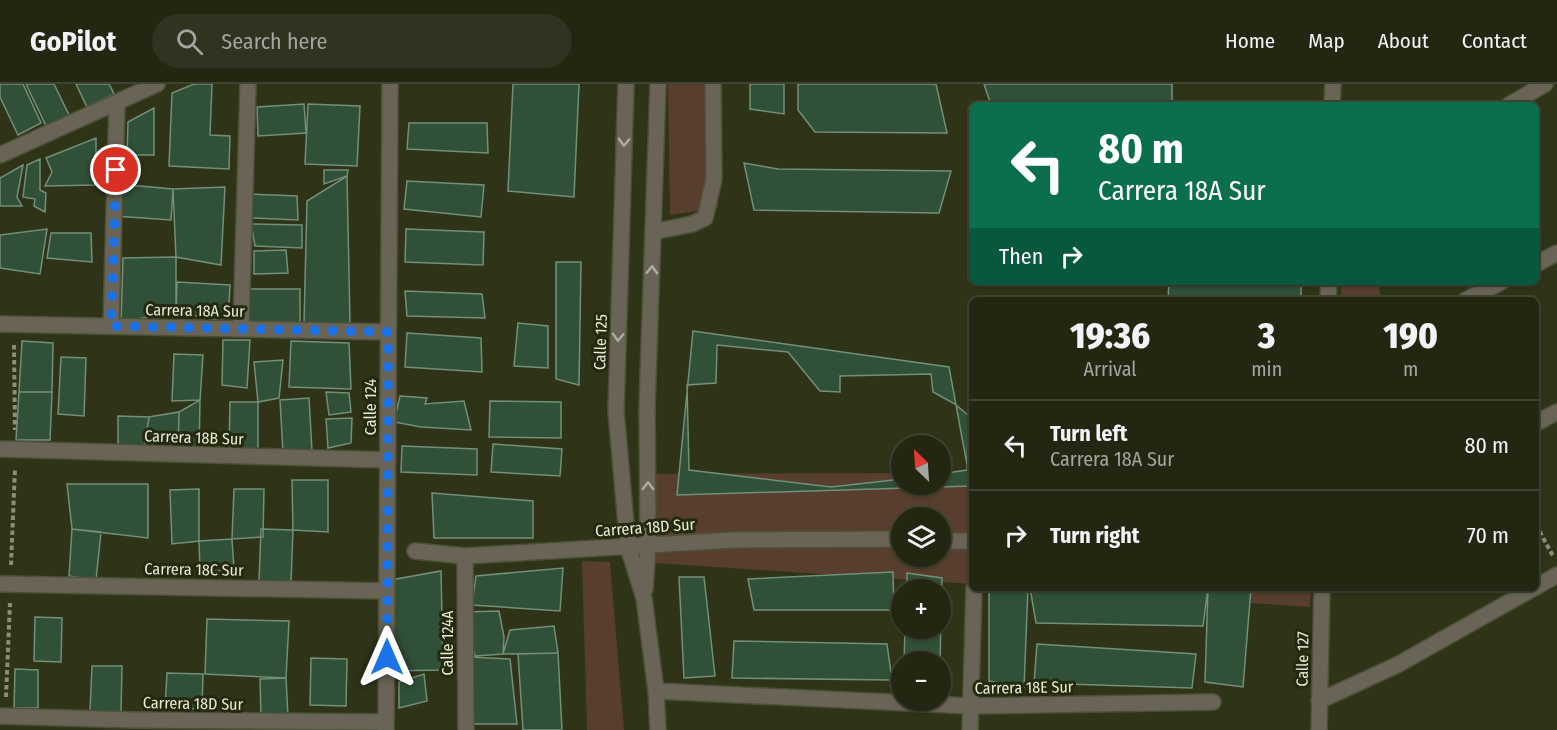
<!DOCTYPE html>
<meta charset="utf-8">
<style>
body{margin:0;font-family:"Fira Sans Condensed",sans-serif;background:#2f3320;color:#f1f3f6;height:100vh;display:flex;flex-direction:column;font-size:22px;white-space:nowrap}
*{box-sizing:border-box;margin:0}
p{font-size:20px;color:#a3a59f}
.icon{flex:none;width:33px;height:33px;fill:none;stroke:currentColor;stroke-width:2;stroke-linecap:round;stroke-linejoin:round}
.map{position:relative;flex:1;overflow:hidden}
.side{position:absolute;left:969px;top:213px;width:570px;height:294px;display:flex;flex-direction:column;background:#232712;border-radius:9px;box-shadow:0 2px 4px #0004,0 0 0 2px #404432}
.side>*{flex:none}
.hud{position:absolute;left:969px;top:18px;width:570px;height:183px;border-radius:9px;box-shadow:0 2px 4px #0004,0 0 0 2px #404432;background:#0b6e4f;color:#fff;overflow:hidden}
.needle{width:39px;rotate:335deg}
.tools{position:absolute;left:891px;top:351px;display:grid;gap:12px}
.tools a{display:grid;place-items:center;width:60px;height:60px;border-radius:50%;background:#232712;box-shadow:0 2px 4px #0004,0 0 0 2px #404432;font-size:30px}
.pin{position:absolute;display:grid;place-items:center;width:51px;height:51px;color:#fff;margin:-26px;border:3px solid #fff;border-radius:50%;box-shadow:0 2px 6px #0007}
.me{position:absolute;width:66px;margin:-33px;rotate:0deg;stroke-linejoin:round;filter:drop-shadow(0 0 4px #0008)}
.turn{display:flex;align-items:center;gap:21px;height:126px;padding:0 30px;font-size:27px}
.turn .icon{width:78px;height:78px;stroke-width:2.5}
.turn b{display:block;font-size:42px;line-height:51px}
.then{display:flex;align-items:center;height:57px;padding:0 30px;background:#0003;gap:12px;font-size:22px}
.eta{display:flex;justify-content:space-evenly;align-items:center;height:102px;text-align:center}
.eta b{font-size:36px;font-weight:800;line-height:42px}
ul{padding:0;list-style:none}
li{display:flex;align-items:center;gap:18px;height:90px;padding:0 30px;border-top:2px solid #404432}
li div{flex:1}
li b{display:block;font-size:22px}
li em{font-style:normal}
header{display:flex;align-items:center;gap:36px;box-sizing:border-box;height:84px;padding:0 30px;background:#232712;border-bottom:2px solid #404432}
header strong{font-size:28px}
nav{display:flex;gap:33px;margin-inline-start:auto;font-size:21px}
.search{width:420px;height:54px;background:#2f3320;display:flex;align-items:center;gap:15px;box-sizing:border-box;padding:0 21px;border-radius:33px;color:#a3a59f;font-size:22px}
.map>svg:first-child{display:block}
</style>
<header>
<strong>GoPilot</strong>
<div class="search"><svg class="icon" aria-label="search" viewBox="0 0 24 24"><circle cx="10" cy="10" r="6"/><path d="M15 15l6 6"/></svg>Search here</div>
<nav><a>Home</a><a>Map</a><a>About</a><a>Contact</a></nav>
</header>
<div class="map">
<svg width="1557" height="646" viewBox="0 0 1557 646">
<rect width="100%" height="100%" fill="#2f3418"/>
<!-- green -->
<path fill="#573e2e" fill-rule="evenodd" d="M668,0H720L718,124L670,131Z
M1341,198H1378L1381,216H1341Z
M901,389L902,400H940L941,389H972V500L656,479L650,390ZM902,434H940V472H902Z
M582,477L610,478L624,646H587Z
M1026,504H1311L1310,523Z"/>
<!-- building -->
<path fill="#305037" stroke="#748f78" stroke-width="1.5" fill-rule="evenodd" d="M0,0H23L41,39L18,51L0,13Z
M26,0H54L69,31L46,42Z
M76,0H109L114,10L87,23Z
M194,0H212L210,51L230,52L229,85L169,82L172,9Z
M513,0H579L574,113L508,107Z
M750,0H784V30L750,25Z
M798,0H936L947,49L815,48L798,26Z
M984,0H1172V21H991Z
M304,20L306,49L258,52L257,23Z
M308,20L360,22L357,82L305,80Z
M154,24V71H127L128,38Z
M409,39H487L488,69L407,65Z
M96,54V101L45,102L52,88L46,74Z
M40,75V106L46,109L45,128L34,122L35,115L23,113L27,81Z
M744,79L778,85L951,87L939,129L754,126Z
M23,81L17,113L22,122H0V94Z
M324,86H348L347,92L324,100Z
M347,92L350,240L304,239L307,117Z
M407,97L484,101L481,133L404,125Z
M117,100L173,105L171,136L115,132Z
M225,103L221,181L176,173L173,105Z
M247,110L297,112L298,136L252,134Z
M251,140L302,141V164L255,162Z
M47,145L40,190L0,184V151Z
M406,145L484,148L483,181L405,178Z
M51,149H91L92,178L47,174Z
M286,166L288,189L254,190V167Z
M176,173V228L121,238L123,174Z
M556,178H581L579,301L556,295Z
M177,198L230,201L228,238L176,228Z
M1169,198H1301V216H1168Z
M249,205H300V239L249,238Z
M405,207L482,210L485,234L407,232Z
M518,239L548,242V284L514,282Z
M693,247L949,283L971,402L677,411ZM902,362H940V400H902Z
M407,249L481,254L482,288L405,283Z
M223,256H250L247,304L222,301Z
M22,257L53,259L52,308H19Z
M291,257L349,259L351,305L289,303Z
M717,261L788,268L820,307L840,308V292L931,290L933,308L955,320L968,331L967,386L940,390V362H902V395L831,403L689,386L687,301L716,299Z
M174,270L203,271L200,316L172,317Z
M61,273L86,274L84,332L58,330Z
M283,276L279,314L258,318L254,278Z
M19,308H52L50,356H16Z
M326,308L349,309L351,328L329,331Z
M400,312L427,314L425,320L464,317L471,346L421,343L394,338Z
M309,314L312,367L283,369L280,316Z
M200,316L199,369H178L179,328Z
M490,317L561,318V354L489,353Z
M230,318H258V366H229Z
M179,328L178,369L144,366L149,333Z
M118,332L149,333L144,366L118,364Z
M352,334L351,359L328,364L326,335Z
M493,360L562,365L560,392L491,388Z
M402,362L477,365V391L401,388Z
M292,396H328V448L293,446Z
M67,400H148V454L72,445Z
M199,405V457L172,460L170,406Z
M234,405H264L263,453L232,455Z
M432,409L533,417V454H434Z
M72,445L101,448L96,496L69,492Z
M261,445L293,446L291,498L259,497Z
M232,455L234,486L200,488L199,457Z
M563,484L560,527L472,521L476,492Z
M441,487L443,586L391,587V496Z
M893,488L894,526H754L748,495Z
M907,489L942,494L940,578H904L905,544H940V506H907Z
M679,493H704L715,592L684,594Z
M989,504H1028L1024,603L989,597Z
M1030,504H1208L1203,542L1036,539Z
M1208,504H1251L1243,603L1205,598Z
M499,527L504,553L503,570L475,572L464,528Z
M35,533L62,534L61,578L34,577Z
M207,535L289,537L286,594L205,590Z
M554,542L558,569L503,570L510,546Z
M734,557L887,560L892,596L732,594Z
M1037,560L1196,570L1192,604L1034,599Z
M558,569L562,646H523L518,570Z
M469,573L510,575L517,640H468Z
M311,574L347,575L346,622L310,621Z
M92,582H122L121,628L90,627Z
M15,585L38,586V624H14Z
M167,589L203,590L202,625L165,624Z
M424,590L427,617L399,624V598Z
M286,594L288,632L261,633L260,595Z"/>
<g fill="none" stroke-linecap="round" stroke-linejoin="round">
<!-- lane casing -->
<g stroke="#4c5137" stroke-width="18">
<path id="lane" d="M653,148L692,140L705,134L714,95L713,0"/>
</g>
<!-- street casing -->
<g stroke="#4c5137" stroke-width="18">
<path id="street" d="M626,0L616,327L628,463L644,514L656,607L658,646
M1332,21L1333,0
M1509,21L1545,0
M0,71L157,0
M1536,180L1557,169
M1328,216L1329,198
M1466,216L1501,198
M0,240L388,248
M111,242L117,19
M241,245L248,0
M1536,339L1557,328
M0,365L388,376
M940,457H972
M415,467L465,472L733,456L902,455
M465,472L466,646
M0,500L387,507
M1536,503L1557,491
M645,505L648,460L647,324L658,0
M656,607L971,622L1213,618
M1319,617L1397,581L1534,504
M0,632L134,636L386,638
M386,646L390,0
M970,646L974,504
M1319,646L1322,504"/>
</g>
<!-- path -->
<path stroke="#8a8f78" stroke-width="4" stroke-dasharray="4.5 3" stroke-linecap="butt" d="M14,261L15,346
M1536,441L1553,472
M11,481L15,384
M6,613L10,519"/>
<!-- lane -->
<use href="#lane" stroke="#6a6457" stroke-width="15"/>
<!-- street -->
<use href="#street" stroke="#6a6457" stroke-width="15"/>
</g>
<!-- one-way arrows -->
<defs><path id="oneway-chevron" d="M-2-3.5L2.5 0L-2 3.5" fill="none" stroke-width="1.6" stroke-linecap="round" stroke-linejoin="round" transform="scale(1.5)"/></defs>
<g stroke="#aeae9e">
<use href="#oneway-chevron" transform="translate(624 58) rotate(92)"/>
<use href="#oneway-chevron" transform="translate(652 186) rotate(-88)"/>
<use href="#oneway-chevron" transform="translate(618 253) rotate(92)"/>
<use href="#oneway-chevron" transform="translate(648 402) rotate(-90)"/>
</g>
<g fill="none" stroke-linecap="round" stroke-linejoin="round">
<!-- route -->
<path stroke="#1a73e8" stroke-width="10" stroke-dasharray="0 18" d="M116,86L111,242L388,248L387,573"/>
</g>
<g text-anchor="middle" stroke-width="6" stroke-linejoin="round" paint-order="stroke">
<!-- street labels -->
<g font-size="16" fill="#e6ead9" stroke="#252a0e">
<text transform="translate(195 226) rotate(1)" y="6">Carrera 18A Sur</text>
<text transform="translate(600 258) rotate(-88)" y="6">Calle 125</text>
<text transform="translate(370 323) rotate(-90)" y="6">Calle 124</text>
<text transform="translate(194 353) rotate(2)" y="6">Carrera 18B Sur</text>
<text transform="translate(645 443) rotate(-4)" y="6">Carrera 18D Sur</text>
<text transform="translate(194 485) rotate(1)" y="6">Carrera 18C Sur</text>
<text transform="translate(447 559) rotate(-90)" y="6">Calle 124A</text>
<text transform="translate(1302 575) rotate(-89)" y="6">Calle 127</text>
<text transform="translate(1024 603) rotate(-1)" y="6">Carrera 18E Sur</text>
<text transform="translate(193 619) rotate(1)" y="6">Carrera 18D Sur</text>
</g>
</g>
</svg>
<div class="tools">
<a><svg class="needle" viewBox="-14 -14 28 28"><path d="M0-13l5 13h-10z" fill="#e53935"/><path d="M0 13l5-13h-10z" fill="#a3a59f"/></svg></a>
<a><svg class="icon" aria-label="layers" viewBox="0 0 24 24"><path d="M12 4l9 5-9 5-9-5zM3 14l9 5 9-5"/></svg></a>
<a>+</a>
<a>−</a>
</div>
<div class="pin" style="left:116px;top:86px;background:#d93025"><svg class="icon" aria-label="arrive" viewBox="0 0 24 24"><path d="M6 21V4h12l-3 4 3 4H6"/></svg></div>
<svg class="me" style="left:387px;top:573px" viewBox="-20 -20 40 40"><path d="M0-17L14 15 0 8-14 15z" fill="#1a73e8" stroke="#fff" stroke-width="4"/></svg>
<div class="hud">
<div class="turn"><svg class="icon" aria-label="left" viewBox="0 0 24 24"><path d="M17 20v-9H6M10 6l-5 5 5 5"/></svg><div><b>80 m</b>Carrera 18A Sur</div></div>
<div class="then">Then<svg class="icon" aria-label="right" viewBox="0 0 24 24"><path d="M7 20v-9h11M14 6l5 5-5 5"/></svg></div>
</div>
<section class="side">
<div class="eta">
<div><b>19:36</b><p>Arrival</p></div>
<div><b>3</b><p>min</p></div>
<div><b>190</b><p>m</p></div>
</div>
<ul>
<li><svg class="icon" aria-label="left" viewBox="0 0 24 24"><path d="M17 20v-9H6M10 6l-5 5 5 5"/></svg><div><b>Turn left</b><p>Carrera 18A Sur</p></div><em>80 m</em></li>
<li><svg class="icon" aria-label="right" viewBox="0 0 24 24"><path d="M7 20v-9h11M14 6l5 5-5 5"/></svg><div><b>Turn right</b></div><em>70 m</em></li>
</ul>
</section>
</div>
